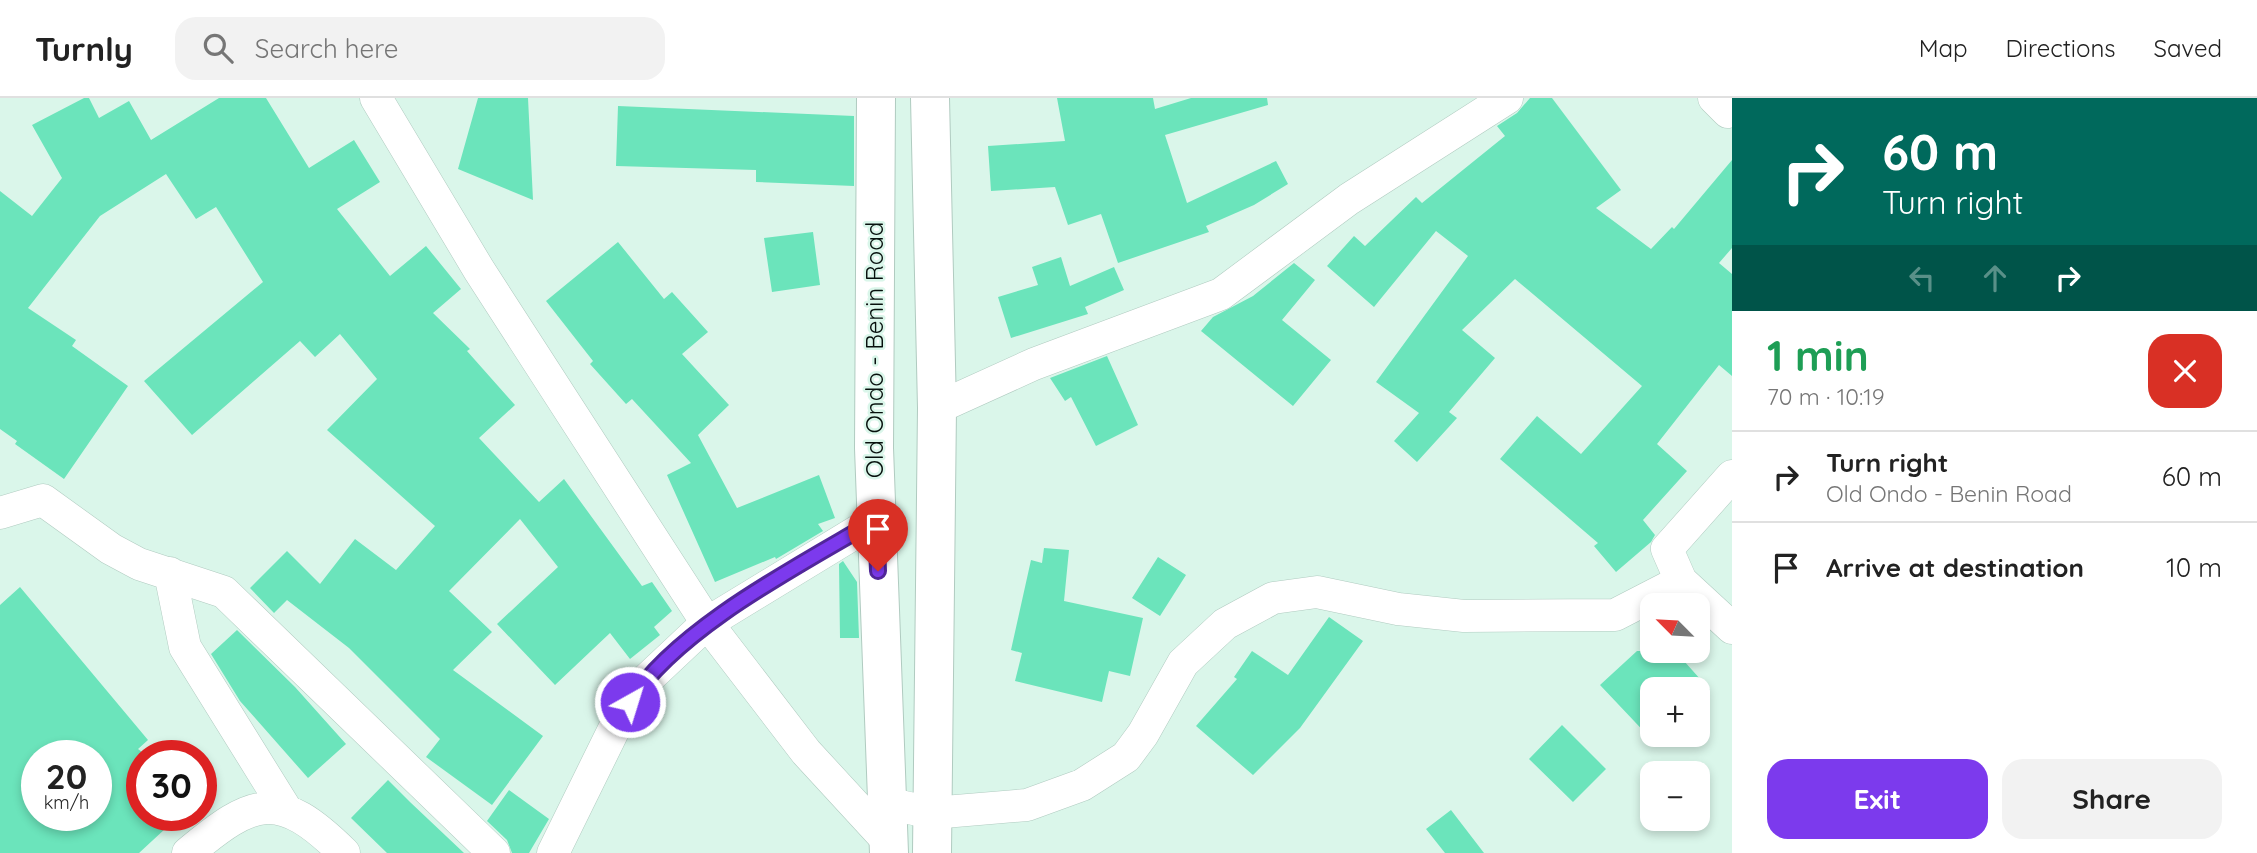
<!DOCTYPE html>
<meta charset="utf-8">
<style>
body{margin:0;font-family:Quicksand,sans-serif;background:#f2f2f2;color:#222;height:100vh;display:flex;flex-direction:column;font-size:26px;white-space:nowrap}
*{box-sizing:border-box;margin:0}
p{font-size:23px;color:#767676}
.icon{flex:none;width:38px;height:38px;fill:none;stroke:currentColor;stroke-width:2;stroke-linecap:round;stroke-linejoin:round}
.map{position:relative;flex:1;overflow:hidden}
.panel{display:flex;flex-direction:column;background:#fff;width:525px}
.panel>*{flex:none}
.guide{background:#00695c;color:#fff;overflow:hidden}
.needle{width:46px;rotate:294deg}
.controls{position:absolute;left:1640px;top:495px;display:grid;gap:14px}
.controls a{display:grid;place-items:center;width:70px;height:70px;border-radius:14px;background:#fff;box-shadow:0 4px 10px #0003;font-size:35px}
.speed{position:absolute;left:21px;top:642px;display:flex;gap:14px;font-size:35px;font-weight:700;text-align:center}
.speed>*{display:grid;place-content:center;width:91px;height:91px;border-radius:50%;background:#fff;box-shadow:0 4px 10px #0003;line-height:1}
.speed small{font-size:18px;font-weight:400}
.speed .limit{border:10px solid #d22;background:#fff;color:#111}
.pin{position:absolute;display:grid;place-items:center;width:60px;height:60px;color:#fff;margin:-72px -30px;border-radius:50% 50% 50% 0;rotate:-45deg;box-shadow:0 0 7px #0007}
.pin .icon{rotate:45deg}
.me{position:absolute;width:77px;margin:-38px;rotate:39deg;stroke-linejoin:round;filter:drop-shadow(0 0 5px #0008)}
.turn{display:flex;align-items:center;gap:24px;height:147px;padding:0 35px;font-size:32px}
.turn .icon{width:91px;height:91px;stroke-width:2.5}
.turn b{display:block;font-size:49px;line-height:60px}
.lanes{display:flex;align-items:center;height:66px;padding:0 35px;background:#0003;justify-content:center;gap:35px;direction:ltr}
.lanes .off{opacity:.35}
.round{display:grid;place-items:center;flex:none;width:74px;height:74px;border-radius:21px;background:#f2f2f2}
.head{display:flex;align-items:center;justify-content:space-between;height:119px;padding:0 35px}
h1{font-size:42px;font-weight:700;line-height:52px;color:#1e9e55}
.action{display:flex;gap:14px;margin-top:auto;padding:14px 35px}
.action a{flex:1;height:80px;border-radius:21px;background:#7c3aed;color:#fff;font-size:28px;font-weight:700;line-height:80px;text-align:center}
.action a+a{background:#f2f2f2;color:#222}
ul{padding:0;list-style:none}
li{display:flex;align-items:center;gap:21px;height:91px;padding:0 35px;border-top:2px solid #e0e0e0}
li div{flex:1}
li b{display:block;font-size:26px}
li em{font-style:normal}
header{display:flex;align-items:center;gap:42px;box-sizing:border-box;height:98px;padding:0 35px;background:#fff;border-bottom:2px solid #e0e0e0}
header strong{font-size:33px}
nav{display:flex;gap:38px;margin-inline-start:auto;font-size:24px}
.search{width:490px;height:63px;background:#f2f2f2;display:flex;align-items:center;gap:18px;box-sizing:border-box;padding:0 24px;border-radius:21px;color:#767676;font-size:26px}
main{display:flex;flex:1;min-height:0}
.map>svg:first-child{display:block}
</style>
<header>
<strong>Turnly</strong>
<div class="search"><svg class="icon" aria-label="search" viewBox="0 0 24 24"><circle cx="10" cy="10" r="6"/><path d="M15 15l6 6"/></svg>Search here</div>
<nav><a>Map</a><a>Directions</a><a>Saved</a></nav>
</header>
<main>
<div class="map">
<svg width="1732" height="755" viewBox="0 0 1732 755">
<rect width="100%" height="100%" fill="#daf6ea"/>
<!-- building -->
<path fill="#6be4bb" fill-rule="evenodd" d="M84,0H89L99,20L129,3L151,42L219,0H266L309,70L354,42L380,84L337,111L390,178L426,148L461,191L433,215L470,251L467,253L515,307L479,340L539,404L564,381L642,488L652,484L672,513L654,529L660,537L630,561L610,535L555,587L497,526L558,469L520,421L449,493L492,534L453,572L543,638L492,707L426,659L440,641L349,550L287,502L274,515L250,490L287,453L320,486L355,441L396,472L435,428L327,332L377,281L340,236L315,259L300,243L192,337L144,283L263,184L216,109L196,121L166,76L100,118L28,210L76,242L72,248L128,288L64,381L15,346L17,343L0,331V93L32,118L62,80L32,27Z
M478,0H528L533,102L458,71Z
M1057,0H1153L1155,11L1191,0H1267L1268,7L1165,37L1187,105L1276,63L1288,86L1254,107L1206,128L1209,134L1118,165L1101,116L1068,127L1055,89L991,93L988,48L1065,43Z
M1530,0H1552L1621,92L1596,110L1651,151L1672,129L1674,131L1732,62V150L1719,165L1732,176V278L1719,267L1657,346L1687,373L1643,422L1655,437L1651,444L1616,474L1594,448L1598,445L1500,361L1537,318L1581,356L1642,288L1515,181L1462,232L1495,260L1449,314L1457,320L1417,364L1394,343L1419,315L1376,284L1468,158L1436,133L1374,209L1327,168L1354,138L1365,148L1416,99L1422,105L1505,38L1497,28L1517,15Z
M618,8L854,18V88L756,84V72L616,68Z
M813,134L820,187L772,194L764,140Z
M618,144L664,201L672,194L708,234L682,256L729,307L698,337L737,410L819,377L835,420L818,426L823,433L776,461L775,459L715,484L667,377L691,365L632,301L626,306L590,266L593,263L546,203Z
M1061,159L1070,188L1114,169L1124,192L1085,209L1088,216L1011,240L998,199L1038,187L1032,169Z
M1294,165L1315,182L1282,222L1331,262L1293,308L1201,233L1213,219L1253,198Z
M1107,258L1138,327L1096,348L1071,299L1065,303L1050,280Z
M1044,450L1069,452L1064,503L1143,520L1130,578L1109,573L1102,604L1015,583L1022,555L1011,552L1031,462L1042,465Z
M1158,459L1186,477L1160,518L1132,500Z
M843,463L857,484L859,540H840L839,466Z
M20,489L148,642L138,651L142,654V718H179L139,755H0V507ZM37,658H96V718H37Z
M1329,519L1363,543L1300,630L1253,677L1196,628L1237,581L1234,579L1252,553L1288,577Z
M237,532L295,589L346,646L308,680L240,603L211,556Z
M1637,553H1675L1710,592H1652V642L1600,587Z
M1562,627L1606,671L1573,704L1529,661Z
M388,682L410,704L464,755H387L351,720Z
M509,692L549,721L529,755H512L507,742L487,723Z
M1451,712L1484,755H1445L1426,731Z"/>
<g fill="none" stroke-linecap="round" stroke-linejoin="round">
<!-- minor casing -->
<g stroke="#b0cbc0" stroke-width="33">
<path id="minor" d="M376,0L479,172L707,525L806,654L887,742
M1714,0L1728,14L1732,13
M937,310L1034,266L1221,196L1349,101L1507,0
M1732,378L1667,451L1681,483L1732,530
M0,415L43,402L111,451L139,466L224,494L494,755
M170,475L185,549L285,710
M886,705L932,715L1027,707L1082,687L1126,659L1143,636L1183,565L1225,526L1273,500L1317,494L1398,511L1464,518L1615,517L1681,483
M188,755C254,700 278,690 344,755
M553,755L619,621L641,587L707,525L876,422"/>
</g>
<!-- primary casing -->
<g stroke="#b0cbc0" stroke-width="40">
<path id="primary" d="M876,0L874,350L889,755
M930,0L937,310L932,755"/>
</g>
<!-- minor -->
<use href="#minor" stroke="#fff" stroke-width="32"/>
<!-- primary -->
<use href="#primary" stroke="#fff" stroke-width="38"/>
</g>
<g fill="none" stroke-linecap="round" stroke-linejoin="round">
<!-- route casing -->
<g stroke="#51269a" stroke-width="18">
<path id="route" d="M630,604C677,530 800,467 876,422L878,473"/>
</g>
<!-- route -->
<use href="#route" stroke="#7c3aed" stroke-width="12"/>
</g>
<g text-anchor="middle" stroke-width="5" stroke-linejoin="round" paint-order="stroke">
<!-- street labels -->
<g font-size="24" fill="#07100d" stroke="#daf6ea">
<text transform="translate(875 252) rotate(-90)" y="8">Old Ondo - Benin Road</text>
</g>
</g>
</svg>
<div class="controls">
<a><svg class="needle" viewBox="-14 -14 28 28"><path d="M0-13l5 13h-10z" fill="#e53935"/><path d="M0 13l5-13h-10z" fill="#767676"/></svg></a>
<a>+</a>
<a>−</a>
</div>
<div class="speed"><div>20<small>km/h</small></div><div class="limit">30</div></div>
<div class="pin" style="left:878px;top:473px;background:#d93025"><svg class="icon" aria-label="arrive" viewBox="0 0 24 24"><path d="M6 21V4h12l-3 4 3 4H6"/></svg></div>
<svg class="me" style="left:630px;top:604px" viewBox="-20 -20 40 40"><circle r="17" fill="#7c3aed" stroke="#fff" stroke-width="3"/><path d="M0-11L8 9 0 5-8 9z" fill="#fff"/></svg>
</div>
<section class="panel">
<div class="guide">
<div class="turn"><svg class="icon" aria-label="right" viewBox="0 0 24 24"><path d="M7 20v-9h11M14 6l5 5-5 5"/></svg><div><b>60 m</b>Turn right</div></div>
<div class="lanes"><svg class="icon off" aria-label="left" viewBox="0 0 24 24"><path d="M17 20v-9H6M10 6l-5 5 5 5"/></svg><svg class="icon off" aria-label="ahead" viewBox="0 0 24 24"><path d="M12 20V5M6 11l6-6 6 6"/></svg><svg class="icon" aria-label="right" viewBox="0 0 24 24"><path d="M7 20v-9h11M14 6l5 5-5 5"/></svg></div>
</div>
<div class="head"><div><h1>1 min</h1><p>70 m · 10:19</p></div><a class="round" style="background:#d93025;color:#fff"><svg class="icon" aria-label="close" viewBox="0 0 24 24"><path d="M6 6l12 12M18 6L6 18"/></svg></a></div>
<ul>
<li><svg class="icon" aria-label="right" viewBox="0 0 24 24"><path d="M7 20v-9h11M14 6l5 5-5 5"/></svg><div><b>Turn right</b><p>Old Ondo - Benin Road</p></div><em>60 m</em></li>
<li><svg class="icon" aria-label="arrive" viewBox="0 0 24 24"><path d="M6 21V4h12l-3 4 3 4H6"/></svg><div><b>Arrive at destination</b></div><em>10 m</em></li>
</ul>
<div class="action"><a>Exit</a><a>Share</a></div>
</section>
</main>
